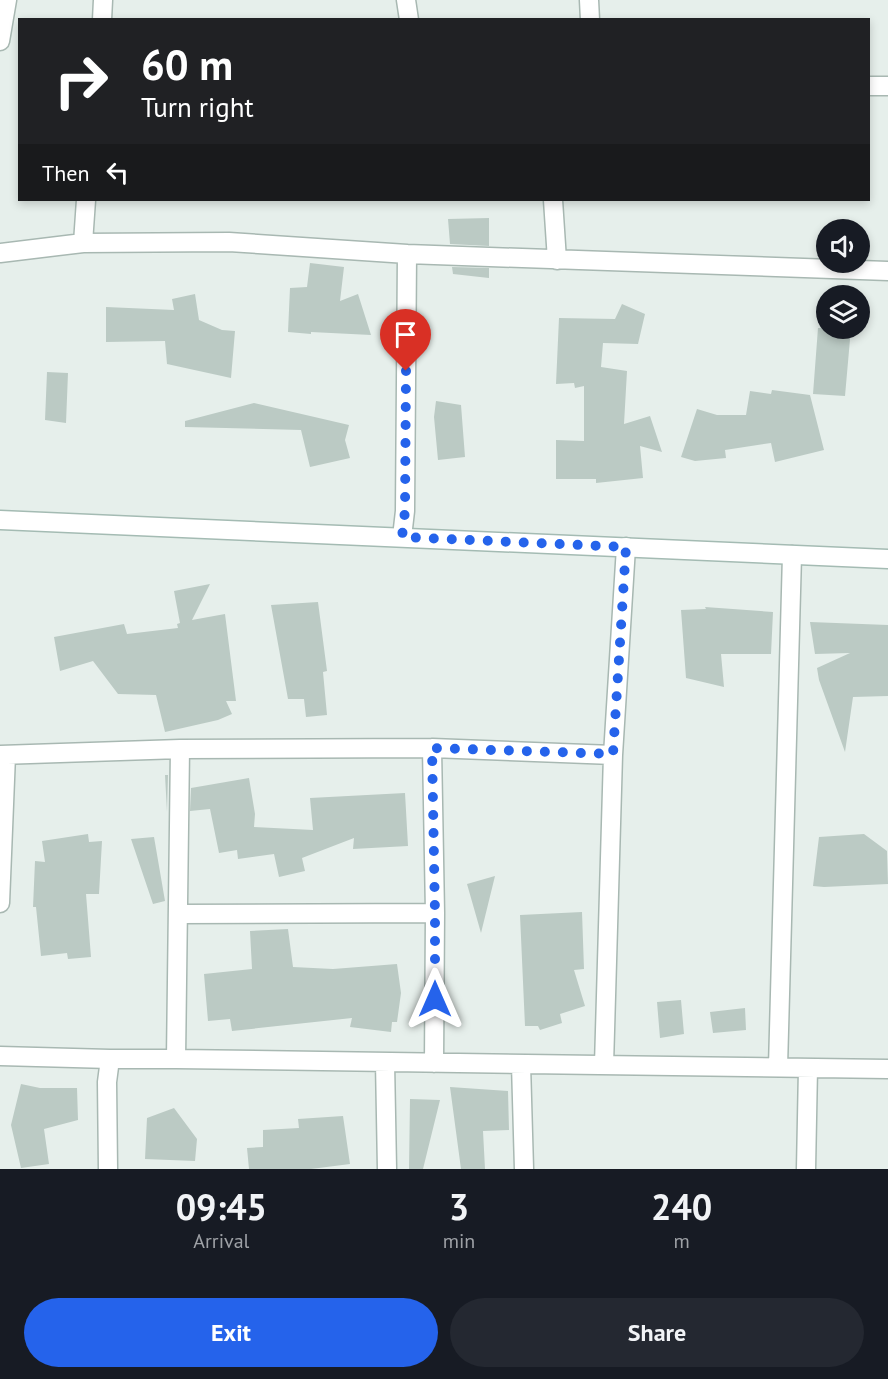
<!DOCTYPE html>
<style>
body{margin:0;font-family:"PT Sans",sans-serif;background:#242831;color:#f1f3f6;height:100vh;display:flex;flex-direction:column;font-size:22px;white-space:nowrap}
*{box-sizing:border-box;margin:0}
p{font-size:20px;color:#9ea1a6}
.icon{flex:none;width:33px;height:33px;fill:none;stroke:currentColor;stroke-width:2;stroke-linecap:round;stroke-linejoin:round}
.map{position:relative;height:1169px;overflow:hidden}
.drawer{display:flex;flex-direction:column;background:#171b24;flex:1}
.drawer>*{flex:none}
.hud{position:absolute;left:18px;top:18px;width:852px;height:183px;border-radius:0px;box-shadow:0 3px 9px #0003;background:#202124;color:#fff;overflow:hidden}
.buttons{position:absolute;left:816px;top:219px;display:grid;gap:12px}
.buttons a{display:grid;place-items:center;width:54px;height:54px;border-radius:50%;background:#171b24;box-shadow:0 3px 9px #0003;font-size:30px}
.pin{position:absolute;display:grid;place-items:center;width:51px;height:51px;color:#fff;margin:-62px -26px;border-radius:50% 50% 50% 0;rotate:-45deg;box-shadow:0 0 6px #0007}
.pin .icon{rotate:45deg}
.me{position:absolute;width:66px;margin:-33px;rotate:0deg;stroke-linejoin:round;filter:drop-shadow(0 0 4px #0008)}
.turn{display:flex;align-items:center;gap:21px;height:126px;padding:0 24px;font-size:27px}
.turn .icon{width:78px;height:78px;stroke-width:2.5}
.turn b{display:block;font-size:42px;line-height:51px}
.then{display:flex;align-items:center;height:57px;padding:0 24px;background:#0003;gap:12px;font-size:22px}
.eta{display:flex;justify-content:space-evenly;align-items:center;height:102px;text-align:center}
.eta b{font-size:36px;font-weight:800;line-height:42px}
.action{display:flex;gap:12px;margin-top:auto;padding:12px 24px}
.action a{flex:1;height:69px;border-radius:36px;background:#2563eb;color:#fff;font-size:24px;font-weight:800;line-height:69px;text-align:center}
.action a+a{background:#242831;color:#f1f3f6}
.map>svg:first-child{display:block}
</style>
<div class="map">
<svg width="888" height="1169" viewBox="0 0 888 1169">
<rect width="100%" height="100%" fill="#e6efeb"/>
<!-- building -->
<path fill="#bbcac4" d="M489,218V246L450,244L448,219Z
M310,263L344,267L340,301L358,294L371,335L311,332V334L288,332L290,288L307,287Z
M452,267L489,268V278L453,274Z
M195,294L199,320L222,330L235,331L231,378L167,364L165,341L106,342V307L174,310L172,299Z
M622,304L645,314L638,344L603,343L601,367L627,371L624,424L650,416L662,452L640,446L643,478L596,483V479H556V440L584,441V386L575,388L574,383L556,384L559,318L615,319Z
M818,328H851L845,396L813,394Z
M47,372L68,373L66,423L45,420Z
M772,390L810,395L824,450L775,462L771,443L725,450L726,458L695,461L681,457L697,409L717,415H746L750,391L771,394Z
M436,401L461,405L465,457L438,460L434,417Z
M254,403L349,425L345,440L350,458L310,467L301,430L185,427V421Z
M210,584L192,620L225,614L236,701H226L232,714L218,720L165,732L156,695L118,694L93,661L60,671L54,637L124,624L127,634L178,628L177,624L180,623L174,591Z
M318,602L327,671L323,672L327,715L306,717L304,699H288L271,605Z
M705,607L773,612L771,654H721L724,687L686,678L681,610L706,609Z
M810,622L888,625V696L853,697L845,752L819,680L817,668L850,653L815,654Z
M165,775H168L167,812Z
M249,778L255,814L254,827L313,830L310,798L405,793L408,846L353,849L354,838L302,858L305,871L279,877L274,854L238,859L237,850L219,853L210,809L190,811L191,788Z
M88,834L89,842L102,841L99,894H86L91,957L68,959L67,953L41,956L36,907H33L35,861L45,862L42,841Z
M864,834L887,851L888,884L824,887L813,886L819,837Z
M154,837L165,901L153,904L131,839Z
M495,876L481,933L467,884Z
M582,912L584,969L574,970L585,1006L560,1014L562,1023L540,1030L538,1026H525L520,915Z
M288,929L293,967L333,969L397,964L401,993L397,1022H392L391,1032L350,1027L352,1018L232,1031L230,1019L208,1021L204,974L252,969L250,931Z
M681,1000L684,1034L660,1038L657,1002Z
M745,1008L746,1030L713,1033L710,1012Z
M21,1084L40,1088H77L78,1120L44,1129L49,1164L21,1168L11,1125Z
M450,1087L508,1091L509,1130L483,1131L485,1169H461Z
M410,1099L440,1100L423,1169H409Z
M174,1108L197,1139L195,1161L145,1159L147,1118Z
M343,1116L350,1164L311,1169H249L247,1148L263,1147V1130L299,1128L298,1119Z"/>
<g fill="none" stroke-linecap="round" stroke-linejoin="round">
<!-- street casing -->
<g stroke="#a8b8b2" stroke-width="21">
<path id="street" d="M406,0L409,20
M589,0L590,20
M102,20L103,0
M0,41L7,0
M868,86H888
M553,200L557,260
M83,243L86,200
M0,253L83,243L229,242L407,254
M402,537L405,511L407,254L888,271
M432,748L435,913L434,1063
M0,755L180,749L432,748L613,755
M0,903L6,755
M178,914L435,913
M0,1056L110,1059H176L888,1069
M176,1059L180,749
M385,1062L387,1169
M521,1064L524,1169
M604,1065L613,755L626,547
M778,1067L792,555
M108,1169L107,1082L110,1059
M806,1169L808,1068"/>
</g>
<!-- secondary casing -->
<g stroke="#a4bbb3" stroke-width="21">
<path id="secondary" d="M0,520L888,559"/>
</g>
<!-- street -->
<use href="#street" stroke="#fff" stroke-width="18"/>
<!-- secondary -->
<use href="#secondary" stroke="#fff" stroke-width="18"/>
</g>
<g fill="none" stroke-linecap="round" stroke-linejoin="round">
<!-- route -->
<path stroke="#2563eb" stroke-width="10" stroke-dasharray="0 18" d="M406,371L405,511L402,537L626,547L613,754L432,748L435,914V999"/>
</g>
</svg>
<div class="buttons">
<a><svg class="icon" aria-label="sound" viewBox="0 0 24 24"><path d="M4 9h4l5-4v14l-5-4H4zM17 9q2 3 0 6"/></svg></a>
<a><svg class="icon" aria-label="layers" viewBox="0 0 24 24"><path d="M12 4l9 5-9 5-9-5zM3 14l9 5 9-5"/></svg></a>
</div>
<div class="pin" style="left:406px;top:371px;background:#d93025"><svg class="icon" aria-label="arrive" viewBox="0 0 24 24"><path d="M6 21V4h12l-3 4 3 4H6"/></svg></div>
<svg class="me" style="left:435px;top:999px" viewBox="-20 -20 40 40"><path d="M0-17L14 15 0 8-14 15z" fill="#2563eb" stroke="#fff" stroke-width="4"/></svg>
<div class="hud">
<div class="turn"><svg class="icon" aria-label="right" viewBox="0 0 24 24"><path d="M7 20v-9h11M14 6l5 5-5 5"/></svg><div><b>60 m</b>Turn right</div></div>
<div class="then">Then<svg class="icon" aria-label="left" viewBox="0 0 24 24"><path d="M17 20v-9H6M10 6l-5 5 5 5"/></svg></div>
</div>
</div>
<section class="drawer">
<div class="eta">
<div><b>09:45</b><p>Arrival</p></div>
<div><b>3</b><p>min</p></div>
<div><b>240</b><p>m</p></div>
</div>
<div class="action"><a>Exit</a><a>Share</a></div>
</section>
